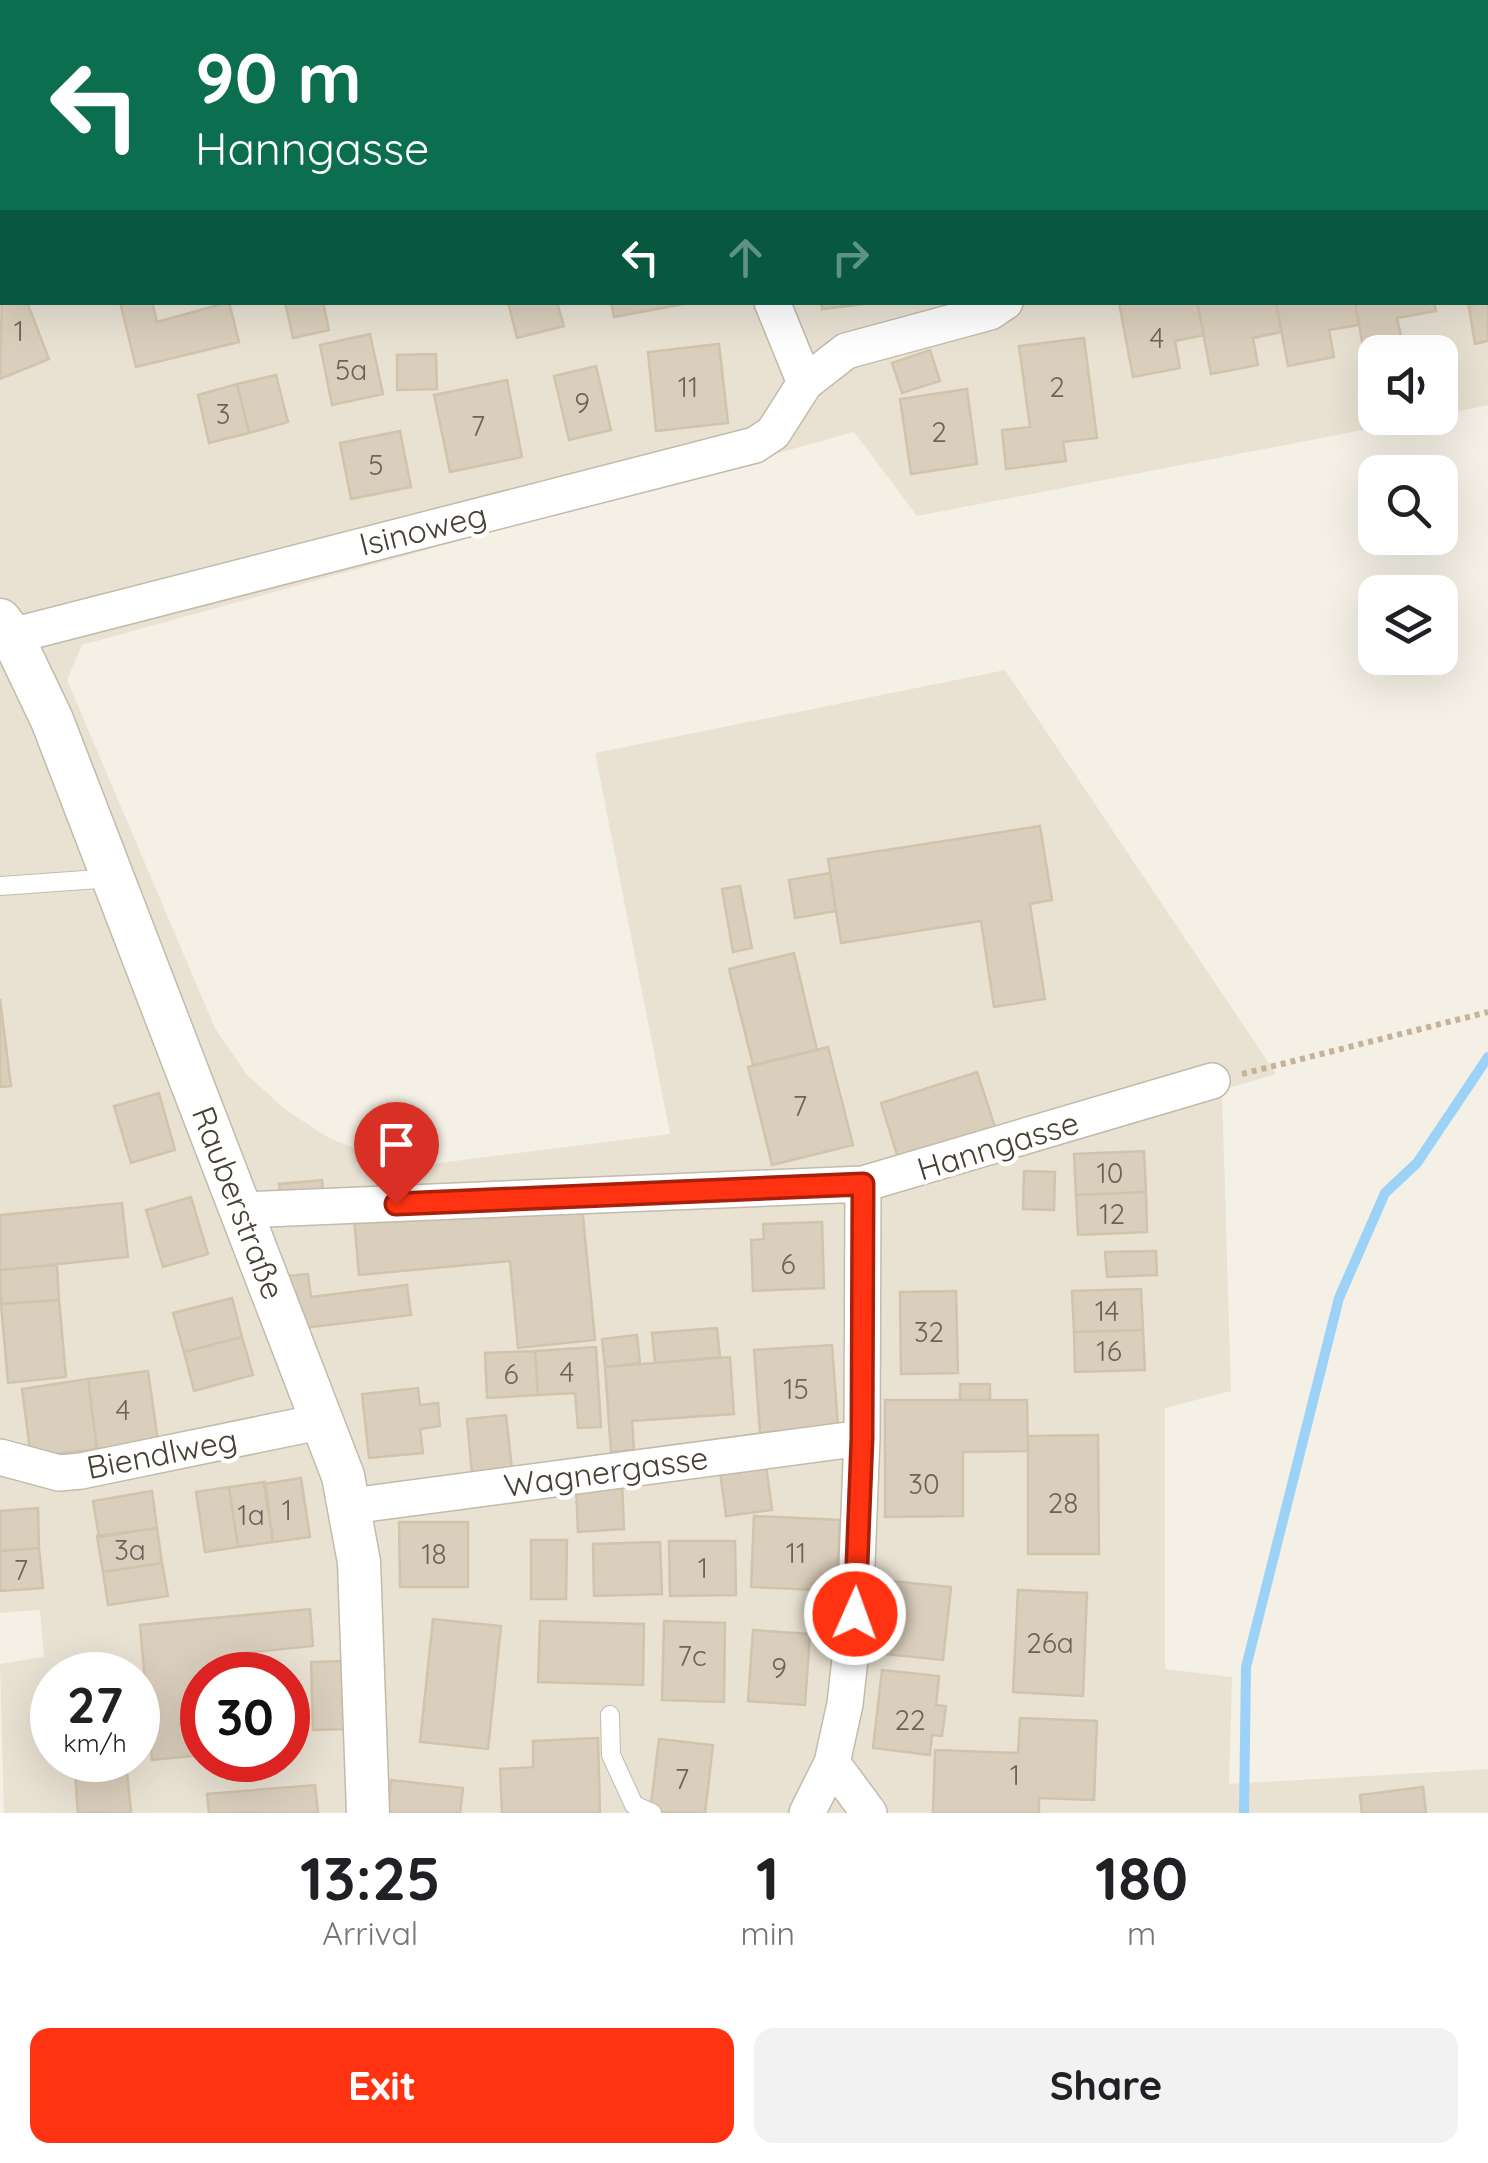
<!DOCTYPE html>
<meta charset="utf-8">
<style>
body{margin:0;font-family:Quicksand,sans-serif;background:#f2f2f2;color:#202124;height:100vh;display:flex;flex-direction:column;font-size:38px;white-space:nowrap}
*{box-sizing:border-box;margin:0}
p{font-size:32px;color:#757577}
.icon{flex:none;width:55px;height:55px;fill:none;stroke:currentColor;stroke-width:2;stroke-linecap:round;stroke-linejoin:round}
.map{position:relative;height:1813px;overflow:hidden}
.drawer{display:flex;flex-direction:column;background:#fff;flex:1}
.drawer>*{flex:none}
.guide{position:absolute;left:0px;top:0px;width:1490px;height:305px;box-shadow:0 10px 40px #0002;background:#0b6e4f;color:#fff;overflow:hidden}
.buttons{position:absolute;left:1358px;top:335px;display:grid;gap:20px}
.buttons a{display:grid;place-items:center;width:100px;height:100px;border-radius:20px;background:#fff;box-shadow:0 10px 40px #0002;font-size:50px}
.speed{position:absolute;left:30px;top:1652px;display:flex;gap:20px;font-size:50px;font-weight:700;text-align:center}
.speed>*{display:grid;place-content:center;width:130px;height:130px;border-radius:50%;background:#fff;box-shadow:0 10px 40px #0002;line-height:1}
.speed small{font-size:25px;font-weight:400}
.speed .limit{border:15px solid #d22;background:#fff;color:#111}
.pin{position:absolute;display:grid;place-items:center;width:85px;height:85px;color:#fff;margin:-102px -42px;border-radius:50% 50% 50% 0;rotate:-45deg;box-shadow:0 0 10px #0007}
.pin .icon{rotate:45deg}
.me{position:absolute;width:110px;margin:-55px;rotate:2deg;stroke-linejoin:round;filter:drop-shadow(0 0 8px #0008)}
.turn{display:flex;align-items:center;gap:35px;height:210px;padding:0 30px;font-size:45px}
.turn .icon{width:130px;height:130px;stroke-width:2.5}
.turn b{display:block;font-size:70px;line-height:85px}
.lanes{display:flex;align-items:center;height:95px;padding:0 30px;background:#0003;justify-content:center;gap:50px;direction:ltr}
.lanes .off{opacity:.35}
.eta{display:flex;justify-content:space-evenly;align-items:center;height:170px;text-align:center}
.eta b{font-size:60px;font-weight:800;line-height:70px}
.button{display:flex;gap:20px;margin-top:auto;padding:20px 30px}
.button a{flex:1;height:115px;border-radius:20px;background:#f31;color:#fff;font-size:40px;font-weight:800;line-height:115px;text-align:center}
.button a+a{background:#f2f2f2;color:#202124}
.map>svg:first-child{display:block}
</style>
<div class="map">
<svg width="1488" height="1813" viewBox="0 0 1488 1813">
<rect width="100%" height="100%" fill="#f4f0e5"/>
<!-- residential -->
<path fill="#e9e2d3" fill-rule="evenodd" d="M0,0H1488V405L1440,415V352H1375V418H1425L917,516L854,432L82,645L67,680L215,1028L247,1075L286,1110L329,1138L374,1156L423,1165L670,1134L595,753L1005,670L1276,1074L1222,1090L1231,1391L1165,1408V1669L1232,1677L1229,1784L1488,1769V1813H4L0,1664L44,1657L40,1610L0,1613ZM2,2H1488V302H2ZM52,1675H138V1760H52ZM202,1675H288V1760H202Z"/>
<g fill="none" stroke-linecap="round" stroke-linejoin="round">
<!-- stream -->
<path stroke="#9cd2f7" stroke-width="10" d="M1244,1813L1246,1667L1339,1298L1385,1193L1417,1163L1488,1057"/>
</g>
<!-- building -->
<path fill="#dacebc" stroke="#d2c3ac" stroke-width="2.5" d="M758,0H835V2H758Z
M0,45L2,51L0,114Z
M1488,258V341L1475,344L1468,302H1488Z
M2,295V302H27L49,359L0,379Z
M120,302H152L157,322L229,302L239,342L136,367Z
M285,302H323L329,330L293,338Z
M508,302H557L564,326L517,338Z
M611,302H684V304L614,317Z
M821,302H865V304L822,309Z
M1197,302L1204,335L1175,341L1180,368L1133,377L1119,303Z
M1197,302H1276L1281,332L1253,338L1258,365L1211,374Z
M1276,302H1355L1359,325L1329,330L1334,357L1288,366Z
M1355,302H1434L1436,311L1397,318L1403,345L1364,352Z
M370,334L383,394L332,405L320,345Z
M1084,338L1097,438L1063,442L1066,461L1006,469L1002,430L1030,427L1019,346Z
M719,344L728,423L656,431L648,352Z
M930,350L940,381L902,393L892,363Z
M436,354L437,389L397,390V355Z
M596,366L611,430L569,440L554,376Z
M276,375L288,422L249,433L237,384Z
M507,380L522,457L450,472L434,395Z
M237,384L249,433L209,443L198,395Z
M967,389L977,464L911,474L900,399Z
M400,431L411,487L351,499L340,443Z
M1040,826L1052,900L1030,904L1045,999L994,1007L981,921L841,943L828,859Z
M830,873L836,911L795,918L789,880Z
M740,886L752,948L733,952L722,889Z
M794,953L817,1050L753,1065L729,969Z
M0,999L11,1086L0,1087Z
M828,1047L853,1145L772,1165L748,1067Z
M977,1072L995,1127L898,1158L881,1103Z
M159,1093L175,1150L131,1163L114,1106Z
M1144,1151L1146,1192L1076,1195L1074,1154Z
M1024,1171L1055,1172L1054,1210L1023,1209Z
M322,1180L323,1190L280,1194L279,1184Z
M1146,1192L1147,1232L1078,1235L1076,1195Z
M581,1196L595,1340L518,1348L510,1261L359,1275L354,1217Z
M191,1197L208,1254L163,1267L146,1210Z
M122,1203L128,1257L0,1270V1215Z
M822,1222L824,1288L753,1291L751,1240L764,1239L763,1224Z
M1156,1251L1157,1275L1107,1277L1105,1252Z
M57,1265L59,1300L1,1304L0,1270Z
M308,1274L311,1297L407,1285L411,1315L294,1329L287,1276Z
M1141,1289L1143,1330L1074,1332L1072,1291Z
M956,1291L958,1373L901,1374L900,1292Z
M232,1298L242,1337L184,1352L173,1313Z
M59,1300L66,1377L8,1383L1,1304Z
M717,1328L720,1357L655,1363L652,1333Z
M1143,1330L1145,1370L1075,1372L1074,1332Z
M637,1335L640,1363L605,1367L602,1339Z
M242,1337L253,1375L194,1391L184,1352Z
M832,1345L838,1427L760,1433L754,1350Z
M596,1347L601,1427L578,1428L575,1393L538,1395L535,1351Z
M535,1351L538,1395L487,1398L485,1353Z
M730,1357L734,1414L632,1421L634,1450L611,1452L605,1367Z
M148,1371L158,1441L97,1449L88,1379Z
M88,1379L97,1449L31,1457L22,1389Z
M960,1384H990V1400H960Z
M418,1388L420,1405L438,1403L440,1426L420,1429L423,1453L369,1458L362,1394Z
M885,1400H1027L1028,1451L963,1452V1516L885,1517Z
M506,1415L512,1470L472,1474L467,1419Z
M1098,1435L1099,1554H1028V1436Z
M765,1458L772,1510L726,1516L719,1464Z
M301,1478L310,1537L273,1542L264,1484Z
M265,1482L273,1542L238,1547L229,1487Z
M622,1483L624,1529L578,1532L576,1486Z
M229,1487L238,1547L205,1552L196,1492Z
M152,1491L157,1528L99,1537L93,1501Z
M38,1508L39,1548L0,1551V1511Z
M754,1516L840,1520L836,1591L751,1587Z
M399,1522H468V1587H400Z
M157,1528L162,1563L103,1572L97,1536Z
M531,1540H567L566,1599H531Z
M669,1541H735L736,1595L670,1596Z
M660,1542L662,1594L594,1596L593,1544Z
M39,1548L43,1588L0,1591V1551Z
M162,1563L168,1596L108,1605L103,1572Z
M882,1580L951,1587L943,1660L874,1653Z
M1018,1590L1087,1593L1083,1696L1013,1692Z
M310,1609L313,1646L225,1655L226,1675H202V1755L152,1760L140,1625Z
M433,1619L501,1626L488,1749L420,1742Z
M540,1621L644,1624L643,1685L538,1682Z
M664,1621L725,1623L724,1702L662,1700Z
M753,1630L810,1634L805,1705L748,1701Z
M345,1661L348,1729L313,1730L311,1662Z
M882,1670L939,1676L936,1705L946,1706L942,1736L932,1735L930,1755L873,1748Z
M1020,1718L1097,1721L1094,1800L1039,1798V1813H933L935,1750L1018,1753Z
M598,1738L600,1813H502L500,1769L533,1767V1741Z
M659,1739L713,1745L705,1813L650,1812Z
M74,1760H126L131,1813H78Z
M391,1780L463,1788L460,1813H388Z
M315,1785L318,1813H209L207,1794Z
M1423,1787L1426,1813H1362L1360,1795Z"/>
<g fill="none" stroke-linecap="round" stroke-linejoin="round">
<!-- service casing -->
<g stroke="#c3baaa" stroke-width="20">
<path id="service" d="M0,886L113,878
M610,1715L611,1755L634,1805L652,1813"/>
</g>
<!-- minor casing -->
<g stroke="#c3baaa" stroke-width="38">
<path id="minor" d="M711,0L712,2
M1086,0V2
M490,2L499,0
M0,143L2,142
M772,302L805,383
M12,636L755,445L773,433L805,383L846,351L990,312L1005,302
M240,1210L863,1184L1212,1081
M0,1457L59,1473L81,1471L324,1421
M351,1506L862,1438
M832,1763L869,1813
M807,1813L832,1763L845,1704L855,1614L862,1438L863,1184"/>
</g>
<!-- tertiary casing -->
<g stroke="#c3baaa" stroke-width="45">
<path id="tertiary" d="M0,620L12,636L52,720L343,1476L359,1562L368,1813"/>
</g>
<!-- path -->
<path stroke="#c4b397" stroke-width="6" stroke-dasharray="5 5" stroke-linecap="butt" d="M1242,1074L1488,1012"/>
<!-- service -->
<use href="#service" stroke="#fff" stroke-width="18"/>
<!-- minor -->
<use href="#minor" stroke="#fff" stroke-width="35"/>
<!-- tertiary -->
<use href="#tertiary" stroke="#fff" stroke-width="42"/>
</g>
<g fill="none" stroke-linecap="round" stroke-linejoin="round">
<!-- route casing -->
<g stroke="#a6210b" stroke-width="25">
<path id="route" d="M396,1204L863,1184L862,1438L855,1614"/>
</g>
<!-- route -->
<use href="#route" stroke="#f31" stroke-width="18"/>
</g>
<g text-anchor="middle" stroke-width="9" stroke-linejoin="round" paint-order="stroke">
<!-- number labels -->
<g font-size="28" fill="#6c6456">
<text x="19" y="341">1</text>
<text x="1157" y="348">4</text>
<text x="351" y="380">5a</text>
<text x="688" y="397">11</text>
<text x="1057" y="397">2</text>
<text x="582" y="413">9</text>
<text x="223" y="424">3</text>
<text x="478" y="436">7</text>
<text x="939" y="442">2</text>
<text x="376" y="475">5</text>
<text x="800" y="1116">7</text>
<text x="1110" y="1183">10</text>
<text x="1112" y="1224">12</text>
<text x="788" y="1274">6</text>
<text x="1107" y="1321">14</text>
<text x="929" y="1342">32</text>
<text x="1109" y="1361">16</text>
<text x="567" y="1382">4</text>
<text x="511" y="1384">6</text>
<text x="796" y="1399">15</text>
<text x="123" y="1420">4</text>
<text x="924" y="1494">30</text>
<text x="1063" y="1513">28</text>
<text x="287" y="1520">1</text>
<text x="251" y="1525">1a</text>
<text x="130" y="1560">3a</text>
<text x="796" y="1563">11</text>
<text x="434" y="1564">18</text>
<text x="703" y="1578">1</text>
<text x="21" y="1580">7</text>
<text x="1050" y="1653">26a</text>
<text x="692" y="1666">7c</text>
<text x="779" y="1678">9</text>
<text x="910" y="1730">22</text>
<text x="1015" y="1785">1</text>
<text x="682" y="1789">7</text>
</g>
<!-- street labels -->
<g font-size="32" fill="#474034" stroke="#fff">
<text transform="translate(423 530) rotate(-14)" y="11">Isinoweg</text>
<text transform="translate(998 1146) rotate(-17)" y="11">Hanngasse</text>
<text transform="translate(238 1203) rotate(69)" y="11">Rauberstraße</text>
<text transform="translate(162 1454) rotate(-11)" y="11">Biendlweg</text>
<text transform="translate(606 1472) rotate(-8)" y="11">Wagnergasse</text>
</g>
</g>
</svg>
<div class="buttons">
<a><svg class="icon" aria-label="sound" viewBox="0 0 24 24"><path d="M4 9h4l5-4v14l-5-4H4zM17 9q2 3 0 6"/></svg></a>
<a><svg class="icon" aria-label="search" viewBox="0 0 24 24"><circle cx="10" cy="10" r="6"/><path d="M15 15l6 6"/></svg></a>
<a><svg class="icon" aria-label="layers" viewBox="0 0 24 24"><path d="M12 4l9 5-9 5-9-5zM3 14l9 5 9-5"/></svg></a>
</div>
<div class="speed"><div>27<small>km/h</small></div><div class="limit">30</div></div>
<div class="pin" style="left:396px;top:1204px;background:#d93025"><svg class="icon" aria-label="arrive" viewBox="0 0 24 24"><path d="M6 21V4h12l-3 4 3 4H6"/></svg></div>
<svg class="me" style="left:855px;top:1614px" viewBox="-20 -20 40 40"><circle r="17" fill="#f31" stroke="#fff" stroke-width="3"/><path d="M0-11L8 9 0 5-8 9z" fill="#fff"/></svg>
<div class="guide">
<div class="turn"><svg class="icon" aria-label="left" viewBox="0 0 24 24"><path d="M17 20v-9H6M10 6l-5 5 5 5"/></svg><div><b>90 m</b>Hanngasse</div></div>
<div class="lanes"><svg class="icon" aria-label="left" viewBox="0 0 24 24"><path d="M17 20v-9H6M10 6l-5 5 5 5"/></svg><svg class="icon off" aria-label="ahead" viewBox="0 0 24 24"><path d="M12 20V5M6 11l6-6 6 6"/></svg><svg class="icon off" aria-label="right" viewBox="0 0 24 24"><path d="M7 20v-9h11M14 6l5 5-5 5"/></svg></div>
</div>
</div>
<section class="drawer">
<div class="eta">
<div><b>13:25</b><p>Arrival</p></div>
<div><b>1</b><p>min</p></div>
<div><b>180</b><p>m</p></div>
</div>
<div class="button"><a>Exit</a><a>Share</a></div>
</section>
